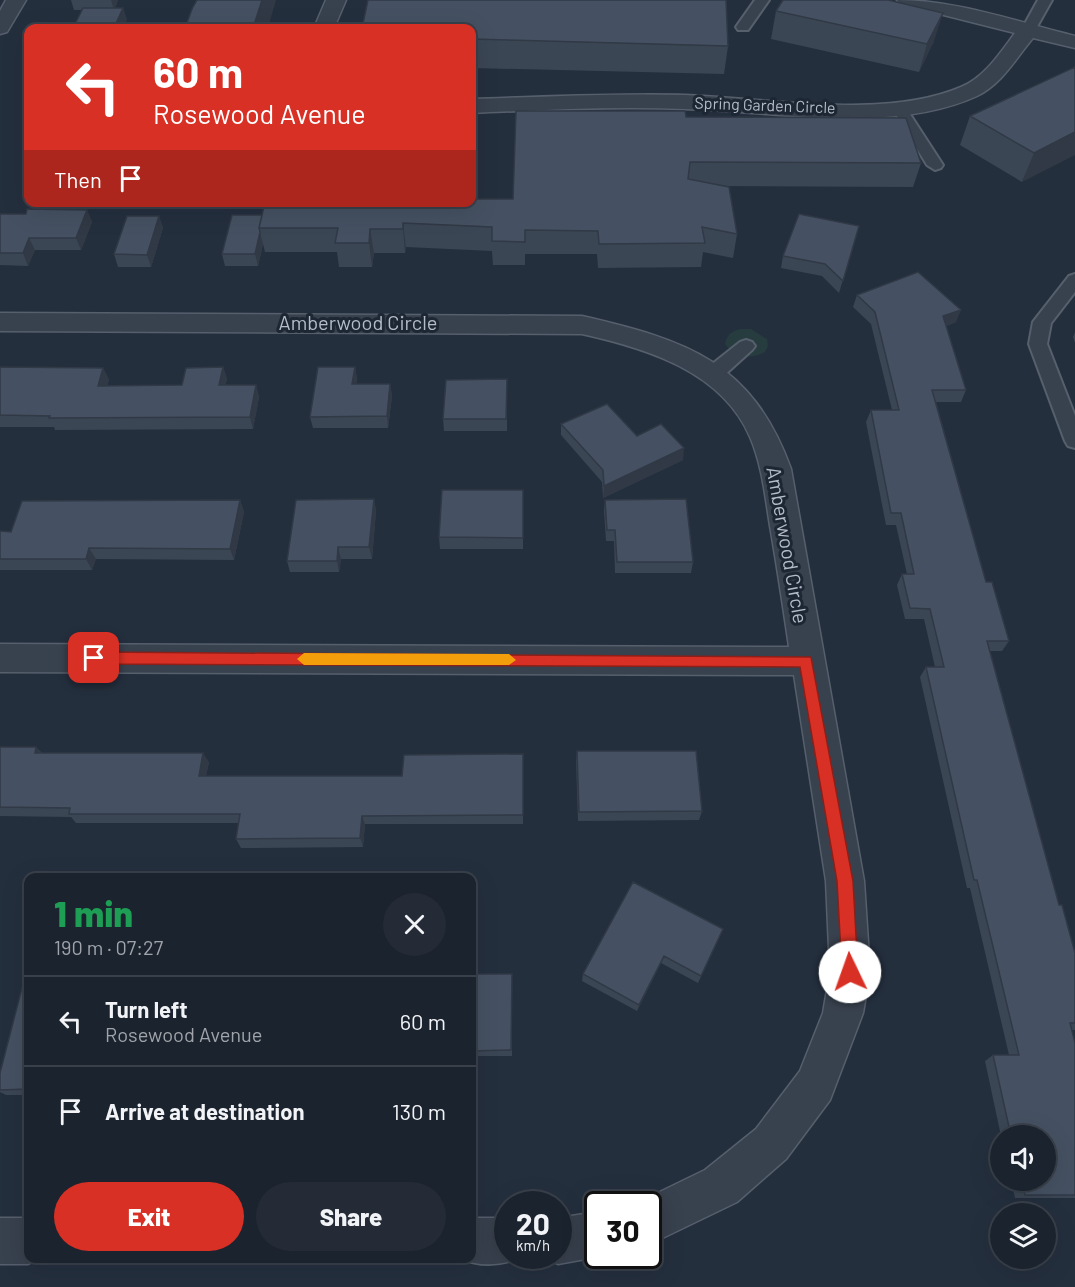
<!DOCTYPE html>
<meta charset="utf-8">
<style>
body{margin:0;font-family:Barlow,sans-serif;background:#242b36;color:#f1f3f6;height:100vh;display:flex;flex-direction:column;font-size:22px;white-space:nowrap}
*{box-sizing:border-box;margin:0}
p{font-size:20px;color:#a0a4aa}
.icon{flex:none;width:33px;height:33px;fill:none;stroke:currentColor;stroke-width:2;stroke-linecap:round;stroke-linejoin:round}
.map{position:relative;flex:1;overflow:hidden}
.side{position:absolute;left:24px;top:873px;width:452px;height:390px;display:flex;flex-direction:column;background:#1b232e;border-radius:12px;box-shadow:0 6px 24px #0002,0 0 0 2px #39404a}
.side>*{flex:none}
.hud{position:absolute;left:24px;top:24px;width:452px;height:183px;border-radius:12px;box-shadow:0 6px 24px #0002,0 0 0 2px #39404a;background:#d93025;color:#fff;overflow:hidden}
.controls{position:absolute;left:990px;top:1125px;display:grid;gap:12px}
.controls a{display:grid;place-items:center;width:66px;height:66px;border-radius:50%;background:#1b232e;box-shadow:0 6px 24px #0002,0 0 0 2px #39404a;font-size:30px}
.speed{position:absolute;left:494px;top:1191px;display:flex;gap:12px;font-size:30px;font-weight:700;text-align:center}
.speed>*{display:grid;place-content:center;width:78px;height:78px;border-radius:50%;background:#1b232e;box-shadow:0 6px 24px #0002,0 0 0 2px #39404a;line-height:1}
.speed small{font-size:15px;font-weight:400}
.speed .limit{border:3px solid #111;border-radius:9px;background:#fff;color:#111}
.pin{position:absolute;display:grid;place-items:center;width:51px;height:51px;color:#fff;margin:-26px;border-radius:12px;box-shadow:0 3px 9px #0006}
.me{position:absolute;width:66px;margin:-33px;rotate:357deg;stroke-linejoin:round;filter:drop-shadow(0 0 4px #0008)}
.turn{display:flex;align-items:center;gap:21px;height:126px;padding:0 30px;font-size:27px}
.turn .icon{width:78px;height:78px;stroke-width:2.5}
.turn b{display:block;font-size:42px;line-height:51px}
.then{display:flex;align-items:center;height:57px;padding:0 30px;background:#0003;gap:12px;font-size:22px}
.round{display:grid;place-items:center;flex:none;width:63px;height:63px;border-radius:32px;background:#242b36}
.head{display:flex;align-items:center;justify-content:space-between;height:102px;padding:0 30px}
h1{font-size:36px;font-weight:800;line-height:45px;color:#1e9e55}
.action{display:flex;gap:12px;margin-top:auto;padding:12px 30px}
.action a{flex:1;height:69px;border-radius:36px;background:#d93025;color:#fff;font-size:24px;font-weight:800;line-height:69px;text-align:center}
.action a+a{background:#242b36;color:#f1f3f6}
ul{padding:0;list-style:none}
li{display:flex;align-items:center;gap:18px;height:90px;padding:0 30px;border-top:2px solid #39404a}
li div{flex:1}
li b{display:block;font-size:22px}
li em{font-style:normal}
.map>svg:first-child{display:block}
</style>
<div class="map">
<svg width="1075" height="1287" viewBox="0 0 1075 1287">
<rect width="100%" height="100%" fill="#242f3e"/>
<!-- green -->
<path fill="#263c3f" d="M741,329H751L767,339L768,346L765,352C751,360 735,358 725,344C727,334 732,331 741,329Z"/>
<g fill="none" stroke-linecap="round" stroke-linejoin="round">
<!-- lane casing -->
<g stroke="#565f6c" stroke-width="4">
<path id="lane" d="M755,0H769L748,30H738L736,27Z
M1038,0H1052L1034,32H1024L1022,29Z
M899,104L906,108L943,165L941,168L935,170L927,165L892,108Z
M1075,274V292L1051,323L1047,344L1075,416V448L1068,446L1065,441L1029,344L1033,322L1069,276Z
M746,340L752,342L755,346L752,350L720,379H706L704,374L706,369L740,342Z"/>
</g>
<!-- street casing -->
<g stroke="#565f6c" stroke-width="3">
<path id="street" d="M6,0H26L7,32L0,34V11Z
M326,0H346L334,28H314Z
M897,0C958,0 1017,22 1075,36V48L1033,38C1016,58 1002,84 977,96C891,135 776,111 684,109C613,106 542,110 471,113V99C542,97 614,93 685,95C767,98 884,120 961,87C985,77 1000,53 1015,33L900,4Z
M0,313L582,316C686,340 752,361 791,469L864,881L870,972L863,1013L830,1100L786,1159L737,1202L648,1245V1204H635L705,1170L756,1129L800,1071L823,1013L830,972L826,881L794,675L0,672V644L789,647C783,606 777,566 770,526C765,495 762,465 750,437C722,371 645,348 582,334L0,331Z
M597,1212V1256H602L558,1264L542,1257L558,1256V1218Z
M0,1218H28V1258H41L28,1264H0Z
M471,1218H507V1256L523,1257C502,1266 479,1267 458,1258H471Z"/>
</g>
<!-- lane -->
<use href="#lane" fill="#38414e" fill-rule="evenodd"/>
<!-- street -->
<use href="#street" fill="#38414e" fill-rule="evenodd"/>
</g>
<!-- wall -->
<path fill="#3b4654" d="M71,0H118L115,8H123L127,20L82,10H74Z
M776,11L934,41L919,72L771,39Z
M471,28L728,46L724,74L472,68L471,70Z
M1075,67L1022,182L960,145L970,116Z
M686,117L921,163L913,187L723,186L737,234L733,258L703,252L701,267L598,268L597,254H525V265H493L492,251L406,247L405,253H374L372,267H339L337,252H265L263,244L258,266H225L222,254L262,215L513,199Z
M87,210L92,222L81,250H35L28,266L0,265V214H26Z
M159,216L163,228L151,267H118L114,254Z
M859,226L839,293L822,276L781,268L783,256Z
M857,295L956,322L946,326L966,390L961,402H936L986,582L1009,641L1002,651H990L1059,905L1075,953V1030H1071L1075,1043V1198H1015L1011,1180H1046V1136H1001L985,1061L993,1055H1009L970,888H967L920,677L926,667H935L924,619H905L897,585L902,574H907L896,525H886L866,422L871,410H892L871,324L853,307Z
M1075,332V343L1073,337Z
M0,367L103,368L109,380L107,386L182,385L223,367L227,379L225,385H256L259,397L253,429L55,430L54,427H0Z
M355,367L357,379L356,384H390L392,396L388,428H313L310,417Z
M507,391V431H444L443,419Z
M561,424L637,436L683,460L603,498L602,482L561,435Z
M523,490V549H440L439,537Z
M374,499L376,511L372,559H341L339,572H290L287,561Z
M240,500L244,512L234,560L96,559L92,570H0V531L11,532Z
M605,500L693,562L691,573H615L614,541H606L604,511Z
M0,747H36L42,753L209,762L206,776H402L523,754V824H365L363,847L241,848L236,839L238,823H76L71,817L0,816Z
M577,751L702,811L699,820L578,821L576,761Z
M723,929L698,983L661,963L637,1011L582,981L583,974Z
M471,974L512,981V1056H471Z
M28,984V1095H6L0,1092V1073Z"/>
<!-- shaded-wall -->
<path fill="#303945" d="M111,0H118L114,10Z
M262,0H276L268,28H253Z
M123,8L127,20L123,28H114Z
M943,13L934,41L919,72L927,44Z
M1075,132V155L1022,182L1034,153Z
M87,210L92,222L81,250L76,238Z
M159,216L163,228L151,267L147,255Z
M403,223L406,247L405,253L403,229Z
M370,229L374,253L372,267L369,243Z
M260,232L263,244L258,266L255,254Z
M29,238L35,250L28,266L23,253Z
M961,310L956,322L939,328L943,316Z
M223,367L227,379L222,397L219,385Z
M355,367L357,379L354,396L352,384Z
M103,368L109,380L103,398L98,386Z
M390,384L392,396L388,428L387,416Z
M256,385L259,397L253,429L250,417Z
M684,448L683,460L603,498L604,486Z
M374,499L376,511L372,559L369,547Z
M240,500L244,512L234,560L230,549Z
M338,547L341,559L339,572L337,561Z
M89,548L96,559L92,570L86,559Z
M36,747L44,757L35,753Z
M203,753L209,762L204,785L199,776Z
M362,816L365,824L363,847L360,838Z
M664,956L661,963L637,1011L639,1005Z"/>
<!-- building -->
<path fill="#455162" stroke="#303945" stroke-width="1.5" d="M197,0H262L253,28H185L192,9Z
M368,0H726L728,46L471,39V28H362Z
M783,0H888L943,13L927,44L776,11Z
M83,8H123L114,28H73Z
M1075,67V132L1034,153L970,116Z
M516,111H685L686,117L906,118L921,163L690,162L688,179L729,187L737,234L702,227L705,243L599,244L598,231L525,230V242L492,241V227L403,223V229H370L369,243H335L338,228H259L265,202H471V199H513Z
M27,209L87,210L76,238H29L23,253H0V214H26Z
M799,214L859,226L843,281L825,264L783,256Z
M232,215H262L259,228L260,232L255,254H222Z
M127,216H159L147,255L114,254Z
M918,272L961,310L943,316L966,390H932L986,582H992L1009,641H987L1059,905H1062L1075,953V1023H1070L1075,1043V1195H1025L1021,1180H1046V1136H1011L993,1055H1019L977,880H974L926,667H944L930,609L910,608L902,574H914L901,513H891L871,410H899L875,312L857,295Z
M0,367L103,368L98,386L182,385L186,368L223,367L219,385H256L250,417L49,418L50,416L0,415Z
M318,367H355L352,384H390L387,416L310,417Z
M507,379L506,419H443L446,380Z
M607,404L637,436L661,424L684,448L604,486L603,470L561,424Z
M442,490H523V538L439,537Z
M374,499L369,547H338L337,561H287L296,500Z
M686,499L693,562H617L615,530H607L605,500Z
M240,500L230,549L89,548L86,559H0V531L11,532L22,501Z
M0,747H36L35,753H203L199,776H402L404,755L523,754V815L362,816L360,838L236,839L240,814H69L70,808L0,807Z
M577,751H696L702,811L579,812Z
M633,882L723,929L701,976L664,956L639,1005L583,974Z
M471,974H512L511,1050L471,1051Z
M23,984H28V1089L0,1090V1073Z"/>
<!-- route -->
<path fill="#d93025" stroke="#8d1f18" stroke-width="1.5" d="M94,652L811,657L853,881L858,972L856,978L850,980L844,978L842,972L837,881L800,667L94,664L87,658Z"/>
<!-- slow -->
<path fill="#f59e0b" d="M304,653L509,654L516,660L509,665H304L297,659Z"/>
<g text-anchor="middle" stroke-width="6" stroke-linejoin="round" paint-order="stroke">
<!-- far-street labels -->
<g font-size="16" fill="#b4bcc9" stroke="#1d2633">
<text transform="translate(765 105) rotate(2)" y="6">Spring Garden Circle</text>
</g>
<!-- street labels -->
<g font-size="20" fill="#b4bcc9" stroke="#1d2633">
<text x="358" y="330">Amberwood Circle</text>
<text transform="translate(787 545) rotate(80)" y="7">Amberwood Circle</text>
</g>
</g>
</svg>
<div class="controls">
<a><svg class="icon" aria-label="sound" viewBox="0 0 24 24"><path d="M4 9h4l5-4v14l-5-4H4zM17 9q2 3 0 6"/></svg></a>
<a><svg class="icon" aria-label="layers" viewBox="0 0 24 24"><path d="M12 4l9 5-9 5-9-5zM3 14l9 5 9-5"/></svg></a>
</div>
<div class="speed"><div>20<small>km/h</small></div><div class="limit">30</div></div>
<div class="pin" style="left:94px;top:658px;background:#d93025"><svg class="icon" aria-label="arrive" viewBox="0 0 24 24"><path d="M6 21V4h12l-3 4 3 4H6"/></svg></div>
<svg class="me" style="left:850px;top:972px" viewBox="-20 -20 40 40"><circle r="19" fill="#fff"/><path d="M0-13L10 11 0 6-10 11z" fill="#d93025"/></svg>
<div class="hud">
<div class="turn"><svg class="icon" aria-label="left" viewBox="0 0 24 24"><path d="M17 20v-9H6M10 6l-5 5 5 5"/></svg><div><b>60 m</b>Rosewood Avenue</div></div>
<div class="then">Then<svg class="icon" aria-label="arrive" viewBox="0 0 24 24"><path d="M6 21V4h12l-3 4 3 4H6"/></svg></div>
</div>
<section class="side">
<div class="head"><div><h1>1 min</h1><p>190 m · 07:27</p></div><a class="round"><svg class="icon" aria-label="close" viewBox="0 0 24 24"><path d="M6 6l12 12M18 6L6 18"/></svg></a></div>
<ul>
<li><svg class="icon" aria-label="left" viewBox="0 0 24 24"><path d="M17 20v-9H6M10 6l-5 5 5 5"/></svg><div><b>Turn left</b><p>Rosewood Avenue</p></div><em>60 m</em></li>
<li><svg class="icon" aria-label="arrive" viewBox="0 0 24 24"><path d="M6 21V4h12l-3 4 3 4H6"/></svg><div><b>Arrive at destination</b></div><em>130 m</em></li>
</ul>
<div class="action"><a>Exit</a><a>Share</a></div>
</section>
</div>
